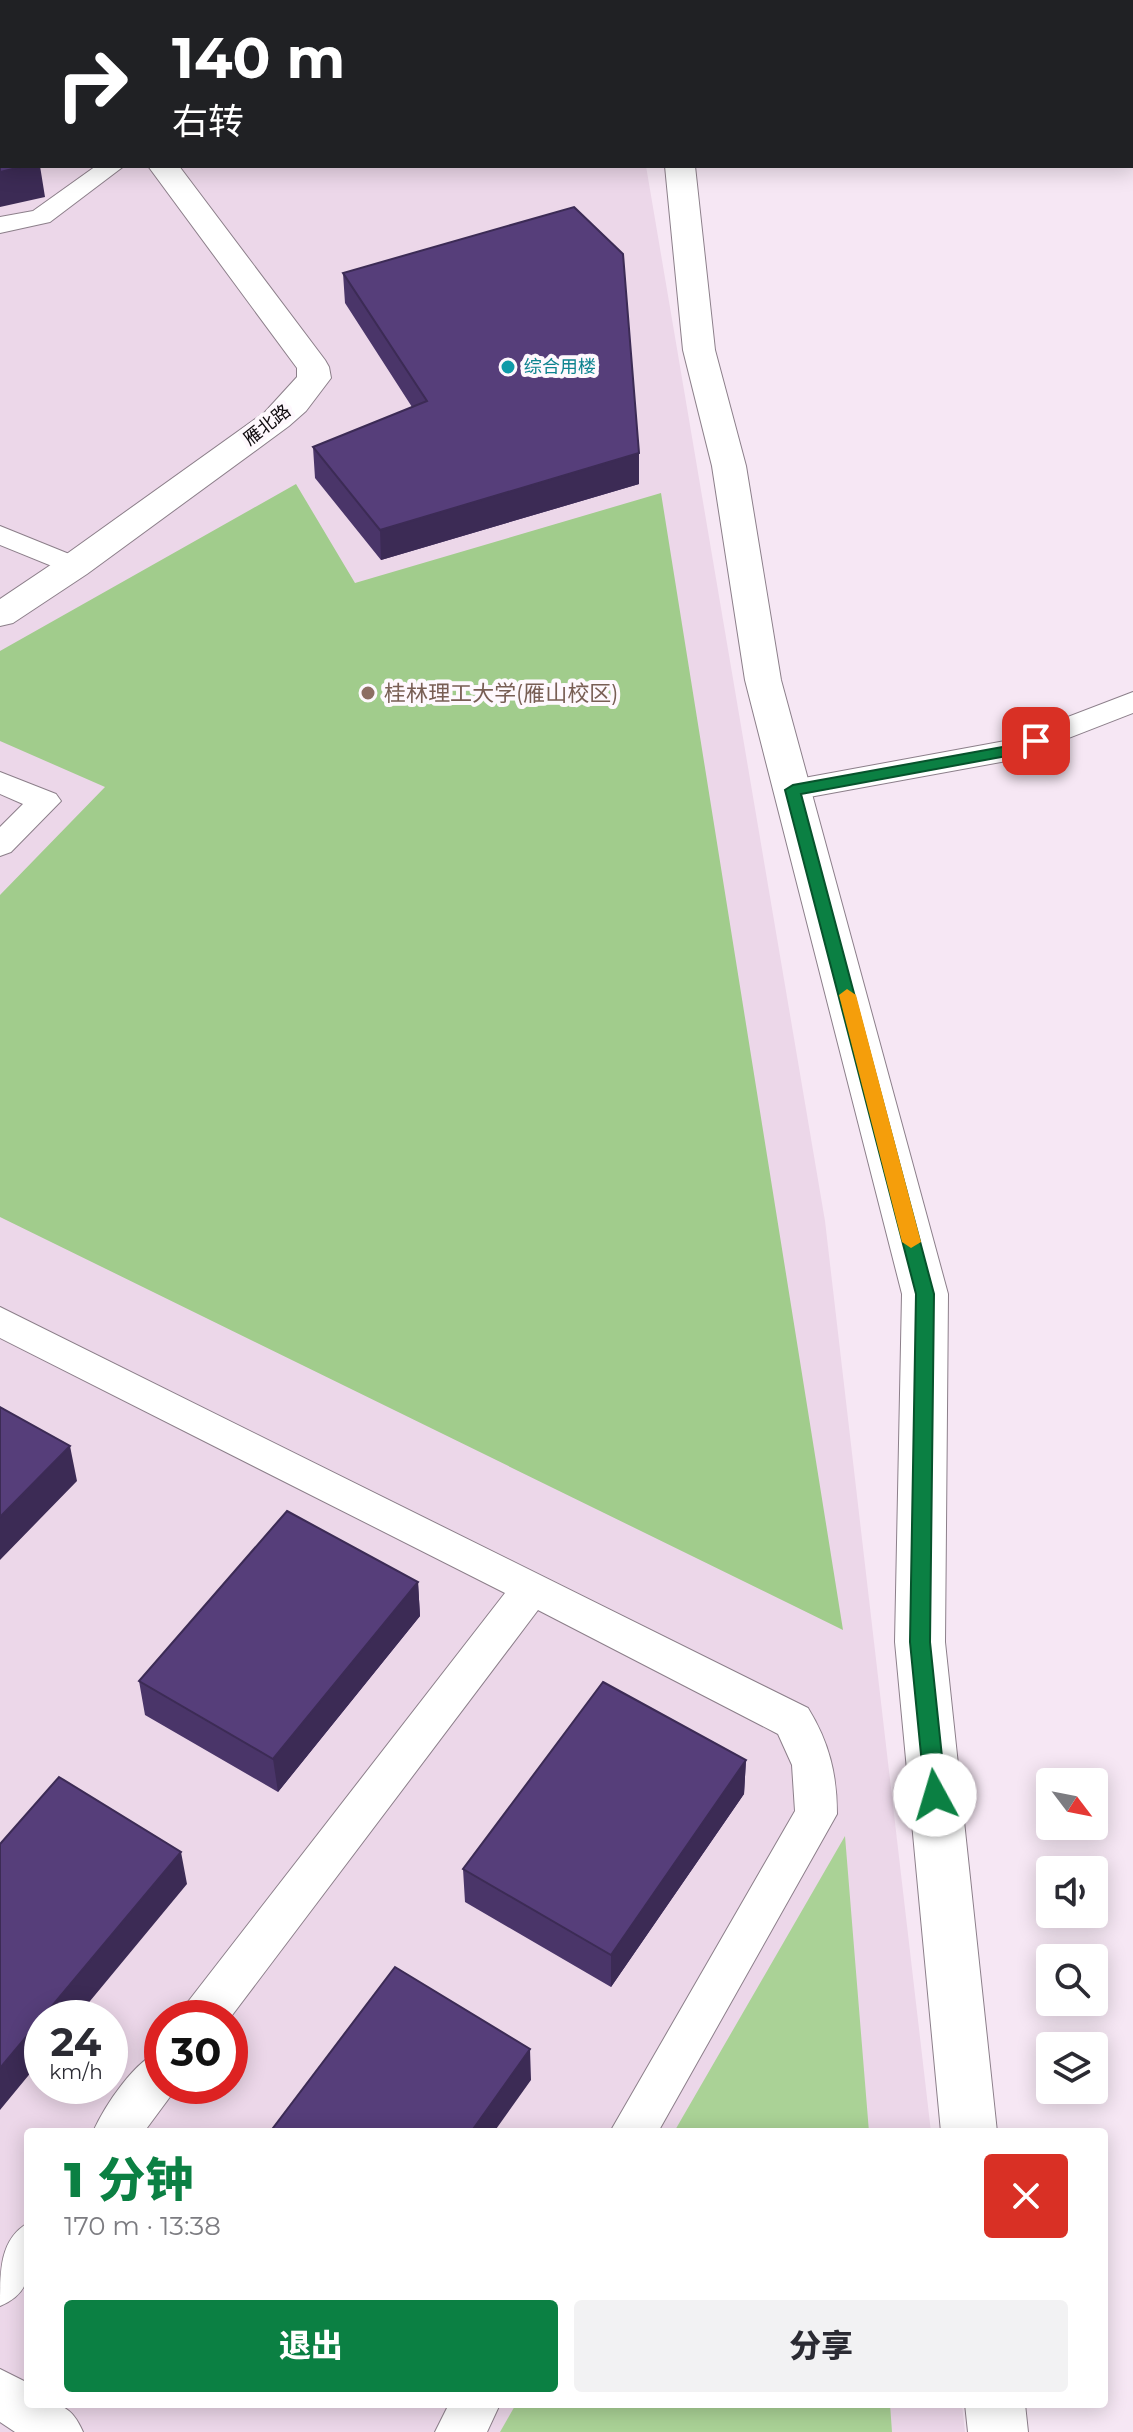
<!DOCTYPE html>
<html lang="zh">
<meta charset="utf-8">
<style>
body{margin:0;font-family:Montserrat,"Noto Sans SC",sans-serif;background:#f2f2f3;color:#2b2b33;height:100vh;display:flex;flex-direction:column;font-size:30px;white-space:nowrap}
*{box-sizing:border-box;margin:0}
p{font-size:26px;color:#7c7c81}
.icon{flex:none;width:44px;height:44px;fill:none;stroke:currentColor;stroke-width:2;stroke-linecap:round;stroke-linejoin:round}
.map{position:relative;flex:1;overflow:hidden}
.drawer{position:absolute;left:24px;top:2128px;width:1084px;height:280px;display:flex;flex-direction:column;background:#fff;border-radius:8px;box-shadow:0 4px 20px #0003}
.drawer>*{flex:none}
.banner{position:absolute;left:0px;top:0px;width:1134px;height:168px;box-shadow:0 4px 20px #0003;background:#202124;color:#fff;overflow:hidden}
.needle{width:52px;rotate:122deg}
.buttons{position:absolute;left:1036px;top:1768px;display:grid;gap:16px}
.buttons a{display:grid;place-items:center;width:72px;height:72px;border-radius:8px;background:#fff;box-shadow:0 4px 20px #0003;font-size:40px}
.speed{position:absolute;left:24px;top:2000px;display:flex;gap:16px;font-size:40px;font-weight:700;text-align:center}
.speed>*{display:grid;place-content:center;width:104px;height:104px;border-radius:50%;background:#fff;box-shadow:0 4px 20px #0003;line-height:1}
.speed small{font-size:20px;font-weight:400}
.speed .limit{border:12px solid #d22;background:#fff;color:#111}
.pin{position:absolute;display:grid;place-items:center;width:68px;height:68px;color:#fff;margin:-34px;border-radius:16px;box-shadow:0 4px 12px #0006}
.me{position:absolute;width:88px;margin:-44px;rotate:354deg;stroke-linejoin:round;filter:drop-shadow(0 0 6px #0008)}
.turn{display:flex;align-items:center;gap:28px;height:168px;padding:0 40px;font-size:36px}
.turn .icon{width:104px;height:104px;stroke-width:2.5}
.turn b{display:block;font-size:56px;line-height:68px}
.round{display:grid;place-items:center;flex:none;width:84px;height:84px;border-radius:8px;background:#f2f2f3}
.head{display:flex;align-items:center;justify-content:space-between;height:136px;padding:0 40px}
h1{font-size:48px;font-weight:800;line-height:60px;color:#0b8043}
.action{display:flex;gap:16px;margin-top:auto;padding:16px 40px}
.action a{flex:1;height:92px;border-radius:8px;background:#0b8043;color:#fff;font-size:32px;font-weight:800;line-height:92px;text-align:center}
.action a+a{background:#f2f2f3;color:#2b2b33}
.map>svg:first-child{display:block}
</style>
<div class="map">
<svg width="1133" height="2432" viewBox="0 0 1133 2432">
<rect width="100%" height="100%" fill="#f6e7f4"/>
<!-- built -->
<path fill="#ecd7e9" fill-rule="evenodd" d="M0,0H618L2,2V166H646L825,1221L931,2132H28V2404H962L965,2432H0ZM42,2018H110V2086H42ZM162,2018H230V2086H162Z"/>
<!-- green -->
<path fill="#aad296" d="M845,1836L869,2132H674Z
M516,2404H890L892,2432H500Z"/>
<!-- forest -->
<path fill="#a1cc8c" d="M296,484L355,583L661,493L843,1630L0,1217V895L105,787L0,741V651Z"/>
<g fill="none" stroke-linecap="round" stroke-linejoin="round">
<!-- lane casing -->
<g stroke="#8c7f8a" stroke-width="2">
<path id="lane" d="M1124,0H1133V12L1132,2H1123Z
M96,166H124L50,222L0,233V217L33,211Z
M0,526L84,560L89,566L84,572L74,575L0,545Z
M1133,692V713L1012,760L793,800L782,797L777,790L782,783L793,780L1005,741Z
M0,772L56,794L61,801L11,852L0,856V827L23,804L0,794Z
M0,1307L808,1708C829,1742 837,1774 837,1814L658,2132H610L795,1811L792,1765L778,1734L538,1610L230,2018H181L187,2003L505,1593L0,1338Z
M162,2050V2086H178L144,2132H93C105,2105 135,2060 162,2050Z
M28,2223C28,2259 39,2290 0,2306C0,2270 0,2239 28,2223Z
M0,2369L28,2383V2404C58,2404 70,2402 83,2432H15L0,2422Z
M449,2404H500L487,2432H435Z"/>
</g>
<!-- street casing -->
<g stroke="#8c7f8a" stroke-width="2">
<path id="street" d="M8,0H38L39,2H9Z
M645,0H673V2H645Z
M148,166H179L325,360L329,367L331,378L306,411L289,426L87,574L13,623L0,626V599L61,558L265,412L297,377V368Z
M665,166H695L715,350L746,466L781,680L948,1294L945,1642L997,2132H941L895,1642L902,1294L745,680L712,466L683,350Z
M965,2404H1025L1028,2432H968Z"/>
</g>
<!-- lane -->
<use href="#lane" fill="#fff" fill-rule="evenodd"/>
<!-- street -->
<use href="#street" fill="#fff" fill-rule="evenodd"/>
</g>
<!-- wall -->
<path fill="#4a3569" d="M152,0H422L413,2H154Z
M343,273L639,453V484L381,560L315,478L313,447L412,407L345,303Z
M418,1582L420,1616L278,1792L145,1715L139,1681Z
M746,1760L744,1794L611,1987L465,1902L463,1869Z"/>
<!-- shaded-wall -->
<path fill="#3c2b55" d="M265,0H422L413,2H255Z
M25,166H40L45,197L0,207V172Z
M639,453V484L381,560L380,530Z
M70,1446L77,1481L0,1560V1517Z
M418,1582L420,1616L278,1792L273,1759Z
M746,1760L744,1794L611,1987V1955Z
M181,1852L187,1884L76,2018H42V2059L0,2110V2068Z
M530,2049L531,2080L494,2132H471Z"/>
<!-- building -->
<path fill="#563e7a" stroke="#3c2b55" stroke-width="2" d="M175,0H265L255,2H176Z
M0,118H2V166H25L0,172Z
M574,207L623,254L639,453L380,530L313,447L427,401L343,273Z
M0,1407L70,1446L0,1517Z
M287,1511L418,1582L273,1759L139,1681Z
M603,1682L746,1760L611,1955L463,1869Z
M59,1777L181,1852L0,2068V1844Z
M395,1967L530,2049L471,2132H270Z"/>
<!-- route -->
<path fill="#0b8043" stroke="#07532c" stroke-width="2" d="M1036,736L1044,741L1042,744L1012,755L801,794L934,1294L930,1642L946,1795L943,1802L935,1805L928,1802L925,1795L910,1642L916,1294L785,790L793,785L1008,746Z"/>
<!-- slow -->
<path fill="#f59e0b" d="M847,989L856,995L921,1242L911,1248L902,1242L839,995Z"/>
<!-- markers -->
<circle fill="#0f9aa8" stroke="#fef8fd" stroke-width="3" cx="508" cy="367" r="8"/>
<circle fill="#8d6e63" stroke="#fef8fd" stroke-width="3" cx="368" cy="693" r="8"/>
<g text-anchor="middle" stroke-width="8" stroke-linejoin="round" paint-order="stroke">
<!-- far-culture labels -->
<g font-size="18" fill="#0d838f" stroke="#fef8fd" text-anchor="start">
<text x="524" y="373">综合用楼</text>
</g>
<!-- far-street labels -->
<g font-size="18" fill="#0f0a0e" stroke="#fef8fd">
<text transform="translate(267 425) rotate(-38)" y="6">雁北路</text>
</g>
<!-- education labels -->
<g font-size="22" fill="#785e54" stroke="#fef8fd" text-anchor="start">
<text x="384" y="701">桂林理工大学(雁山校区)</text>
</g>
</g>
</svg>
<div class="buttons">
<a><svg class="needle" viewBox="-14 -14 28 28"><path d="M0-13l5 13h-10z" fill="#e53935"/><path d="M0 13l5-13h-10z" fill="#7c7c81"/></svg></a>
<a><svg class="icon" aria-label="sound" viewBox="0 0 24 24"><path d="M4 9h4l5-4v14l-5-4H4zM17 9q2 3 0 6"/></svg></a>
<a><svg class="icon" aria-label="search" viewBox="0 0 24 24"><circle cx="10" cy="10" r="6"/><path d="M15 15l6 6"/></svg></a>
<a><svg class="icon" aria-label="layers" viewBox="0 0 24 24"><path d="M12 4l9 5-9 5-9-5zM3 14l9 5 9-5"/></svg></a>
</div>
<div class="speed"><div>24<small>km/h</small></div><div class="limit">30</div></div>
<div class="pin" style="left:1036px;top:741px;background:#d93025"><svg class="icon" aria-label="arrive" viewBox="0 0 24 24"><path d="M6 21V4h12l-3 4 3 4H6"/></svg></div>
<svg class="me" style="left:935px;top:1795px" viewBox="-20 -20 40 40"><circle r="19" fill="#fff"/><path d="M0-13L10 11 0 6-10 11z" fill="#0b8043"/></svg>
<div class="banner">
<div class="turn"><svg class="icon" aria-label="right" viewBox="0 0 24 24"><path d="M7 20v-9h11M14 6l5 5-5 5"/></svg><div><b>140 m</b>右转</div></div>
</div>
<section class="drawer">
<div class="head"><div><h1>1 分钟</h1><p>170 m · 13:38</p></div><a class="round" style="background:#d93025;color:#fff"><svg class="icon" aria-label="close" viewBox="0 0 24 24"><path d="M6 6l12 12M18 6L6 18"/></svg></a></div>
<div class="action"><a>退出</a><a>分享</a></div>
</section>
</div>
